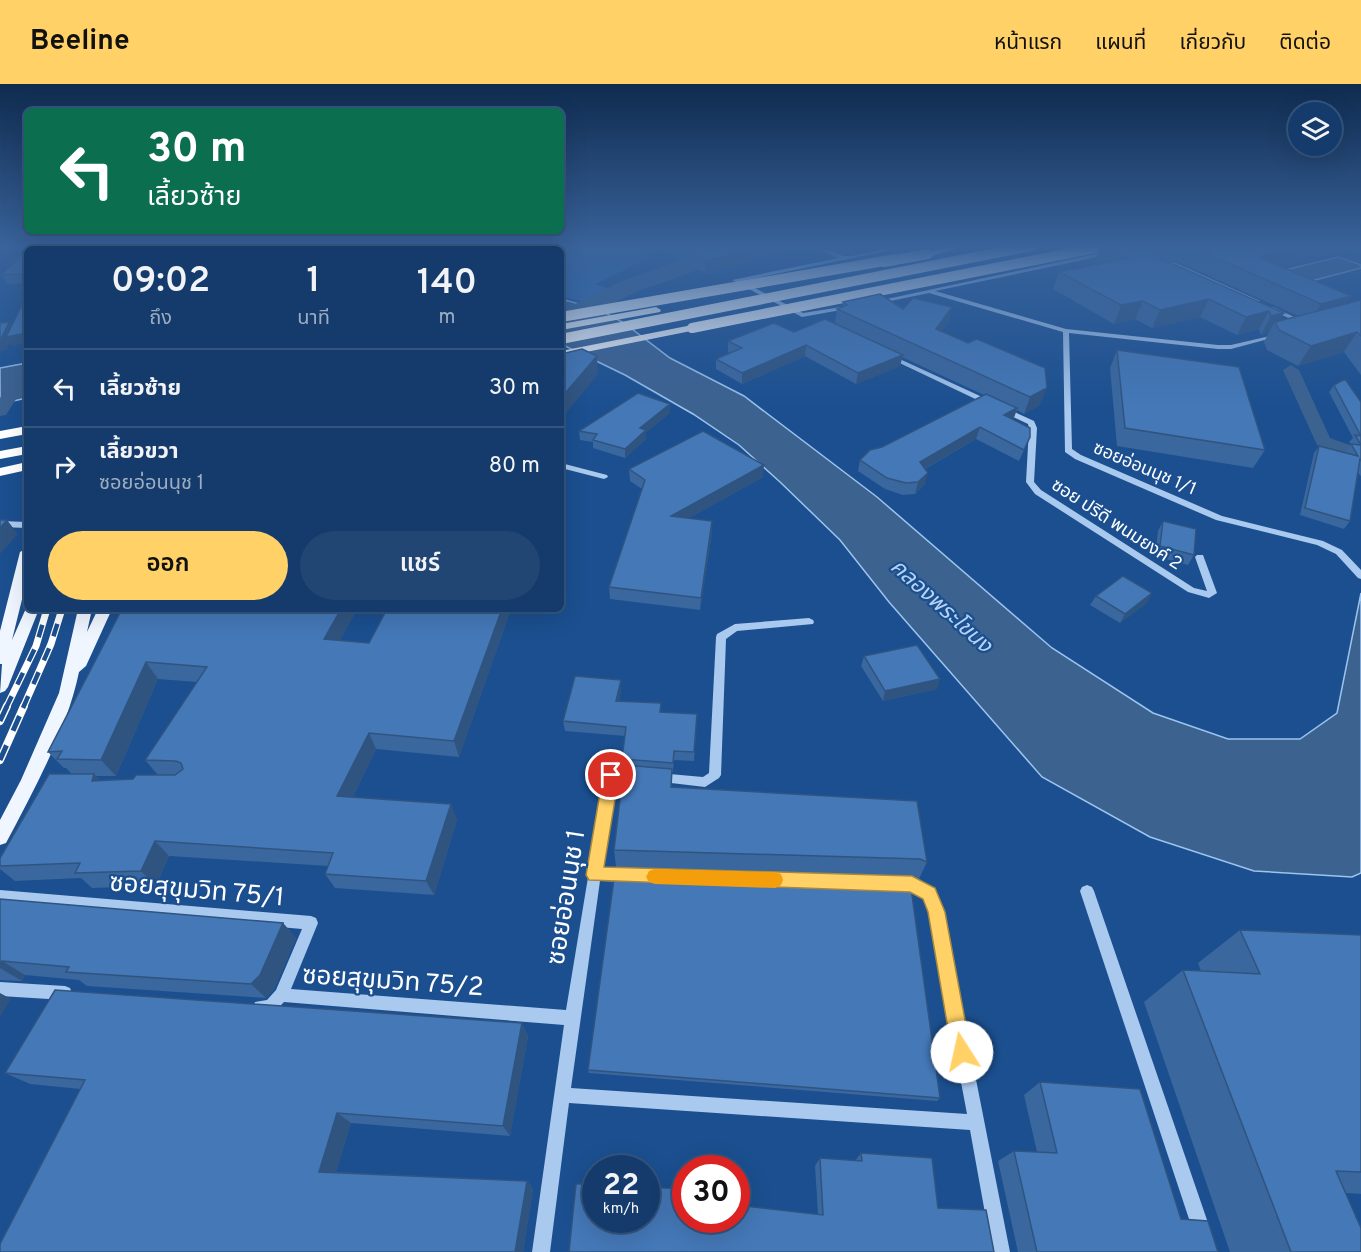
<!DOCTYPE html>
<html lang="th">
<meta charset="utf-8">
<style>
body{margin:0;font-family:Overpass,"Noto Sans Thai",sans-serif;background:#214673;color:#f1f3f6;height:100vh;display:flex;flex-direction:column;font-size:22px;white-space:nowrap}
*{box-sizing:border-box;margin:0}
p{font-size:20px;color:#9dadc1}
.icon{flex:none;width:33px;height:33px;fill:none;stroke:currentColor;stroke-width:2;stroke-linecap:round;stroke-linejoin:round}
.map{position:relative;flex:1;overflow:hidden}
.panel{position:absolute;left:24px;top:162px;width:540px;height:366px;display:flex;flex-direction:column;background:#143b6b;border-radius:9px;box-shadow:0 6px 24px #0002,0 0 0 2px #33557e}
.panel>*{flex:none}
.guide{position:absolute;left:24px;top:24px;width:540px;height:126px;border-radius:9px;box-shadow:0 6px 24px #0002,0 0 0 2px #33557e;background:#0b6e4f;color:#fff;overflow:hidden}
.tools{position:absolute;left:1288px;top:18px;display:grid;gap:12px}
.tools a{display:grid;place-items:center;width:54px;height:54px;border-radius:50%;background:#143b6b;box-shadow:0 6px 24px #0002,0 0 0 2px #33557e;font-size:30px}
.speed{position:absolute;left:582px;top:1071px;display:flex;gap:12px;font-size:30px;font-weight:700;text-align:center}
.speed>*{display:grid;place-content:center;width:78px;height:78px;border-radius:50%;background:#143b6b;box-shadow:0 6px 24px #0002,0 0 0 2px #33557e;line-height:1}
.speed small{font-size:15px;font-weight:400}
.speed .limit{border:9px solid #d22;background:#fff;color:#111}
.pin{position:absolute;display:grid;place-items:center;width:51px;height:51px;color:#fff;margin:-26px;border:3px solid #fff;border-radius:50%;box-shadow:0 2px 6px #0007}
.me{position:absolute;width:66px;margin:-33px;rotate:350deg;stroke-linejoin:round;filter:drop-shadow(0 0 4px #0008)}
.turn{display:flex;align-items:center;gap:21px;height:126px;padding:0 24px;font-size:27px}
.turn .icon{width:78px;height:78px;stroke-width:2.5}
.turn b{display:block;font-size:42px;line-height:51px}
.eta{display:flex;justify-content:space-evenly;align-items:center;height:102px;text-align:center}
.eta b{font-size:36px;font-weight:600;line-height:42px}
.action{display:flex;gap:12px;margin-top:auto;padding:12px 24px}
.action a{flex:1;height:69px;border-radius:36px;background:#ffd166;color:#111;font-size:24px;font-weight:600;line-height:69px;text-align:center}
.action a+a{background:#214673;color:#f1f3f6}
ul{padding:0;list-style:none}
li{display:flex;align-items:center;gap:18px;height:78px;padding:0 24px;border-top:2px solid #33557e}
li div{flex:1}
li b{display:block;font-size:22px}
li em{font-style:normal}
header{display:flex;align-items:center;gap:36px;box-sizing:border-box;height:84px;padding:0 30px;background:#ffd166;color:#111}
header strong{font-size:28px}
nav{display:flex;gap:33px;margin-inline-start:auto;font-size:21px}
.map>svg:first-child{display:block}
</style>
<header>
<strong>Beeline</strong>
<nav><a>หน้าแรก</a><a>แผนที่</a><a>เกี่ยวกับ</a><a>ติดต่อ</a></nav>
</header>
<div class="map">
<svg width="1361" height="1168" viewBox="0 0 1361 1168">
<rect width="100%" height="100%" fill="#1b4f8f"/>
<!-- green -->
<path fill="#2e69ad" d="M576,162H637L652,173L595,200L612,206L587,219L561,212V201L564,197L561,194V166Z"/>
<!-- water -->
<path fill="#3c6290" stroke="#9cc4f0" stroke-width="1.5" d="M1338,173L1361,181V184L1300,200L1273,189Z
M561,215L598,225L624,239L670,274L744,312L877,413L1052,564L1153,629L1228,655H1300L1337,629L1361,509V789L1352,793L1254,787L1150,753L1042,693L889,518L840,456L780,398L739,361L693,330L625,291L561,260Z
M27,279V314L0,320V284Z"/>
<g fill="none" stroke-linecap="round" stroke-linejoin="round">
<!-- canal -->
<path fill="#3c6290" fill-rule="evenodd" d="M1291,281L1299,286L1330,354L1361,365V376L1317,361L1283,286Z
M17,296L25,301L6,331L0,332V314L11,298Z"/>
<!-- river -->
<path fill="#3c6290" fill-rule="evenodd" d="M713,162H739L721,178L638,207L561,245V227L622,197L705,168Z"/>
<!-- minor -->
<path fill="#a9c9ee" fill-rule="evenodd" d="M812,162C824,162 836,173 849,172C870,170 890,162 911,162L741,197L803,229L854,221V223L852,224L802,233L732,196L839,174Z
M1110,167L1113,169L1112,170L935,207L1066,245L1218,261H1231L1283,249V251L1231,265H1218L1069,249L1072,365L1081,371L1222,432L1323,457L1342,466L1361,486V495L1358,494L1336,470L1317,461L1216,436L1075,375L1065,368L1063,248L929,209L876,220L873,218Z
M1160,176L1176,179L1260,217L1255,218L1173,182L1158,179V177Z
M1269,223H1273L1309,240L1304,241L1269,225Z
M887,271H891L1034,337L1037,344L1034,398L1041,406L1194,504L1207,507L1195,473L1197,471H1203L1217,509L1209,514L1188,508L1035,410L1026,398L1029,344L1028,340L887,273Z
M561,379L607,391L608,393L604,395L561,384Z
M0,437L27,438V444L0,443Z
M809,534L813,536L814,538L813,540L737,547L726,555L721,691L719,694L705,703L654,697L652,694L654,691L658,689L703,693L709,689L716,553L717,550L735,540Z
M611,686L640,690L642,693L640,696L636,698L616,696L602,785L912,794L934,806L943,828L1010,1168H992L970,1046L569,1019L550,1168H532L564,941L284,918C275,928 268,934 255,928L253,923L255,918L267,916L276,906L302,845L0,818V806L311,832L316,834L318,839L291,905L566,926L605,691L607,688ZM600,797L910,806L924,814L929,828L967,1030L571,1004Z
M1087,801L1092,803L1094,807L1218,1168H1200L1080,807L1082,803Z
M0,898L65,902L70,904L72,909L70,914L65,916L0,912Z"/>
<!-- major -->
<path fill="#f0f6ff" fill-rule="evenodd" d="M112,162H120L119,165H111Z
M149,162H157L156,165H148Z
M27,464V495L12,556L27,522V525H39L8,603L5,607L0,609L2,580H0V547L20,468Z
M78,525H92L87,548L98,525H112L86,582L79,588C67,646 34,706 6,759L0,761V736L21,696L59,609Z"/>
<!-- highway -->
<path fill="#fff" fill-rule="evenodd" d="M949,162H967L928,173L923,170Z
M656,223L661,226L660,228L561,246V240Z
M692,241L696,242V246L561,273V267Z
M27,342V350L0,355V347Z
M27,362V370L0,375V367Z
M27,378V386L0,392V384Z"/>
<!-- rail-far2 casing -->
<g stroke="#fff" stroke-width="4">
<path id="rail-far2" d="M138,162V165
M128,165L129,162"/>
</g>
<!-- rail-far1 casing -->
<g stroke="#fff" stroke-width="7">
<path id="rail-far1" d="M6,624L36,562L47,525
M23,624L51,560L62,525"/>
</g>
<!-- rail casing -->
<g stroke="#fff" stroke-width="8">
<path id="rail" d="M0,637L7,622
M0,676L24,622"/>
</g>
<!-- rail-far2 -->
<use href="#rail-far2" stroke="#1b4f8f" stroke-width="2" stroke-dasharray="8" stroke-linecap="butt"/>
<!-- rail-far1 -->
<use href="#rail-far1" stroke="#1b4f8f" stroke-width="4.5" stroke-dasharray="13" stroke-linecap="butt"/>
<!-- rail -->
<use href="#rail" stroke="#1b4f8f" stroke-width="5" stroke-dasharray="16" stroke-linecap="butt"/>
<!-- highway-bridge -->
<path stroke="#fff" stroke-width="10" d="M884,178L928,170
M561,233L896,175
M692,244L1106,162
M561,255L1031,162"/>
</g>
<!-- wall -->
<path fill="#3a679d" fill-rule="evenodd" d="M661,162H798L706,190Z
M1100,162H1361V166L1356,164L1281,183L1351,212L1345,220L1361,216V291L1344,268L1298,282L1267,266L1264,258L1269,248L1261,251L1259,245L1237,251L1200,233L1152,244L1135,235L1114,240L1053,205L1059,188L1099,180L1094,178ZM1167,177H1177L1298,232L1279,237L1284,229Z
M27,167V199L7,200L1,191Z
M843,218L903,225L952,223L948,239L941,248L968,259L1040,321L1024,330L1017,326L1013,336L1030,353L1019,377L976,355L925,385V400L915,410L903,411L885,405L858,387L860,376L984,311L902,273L900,282L856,300L805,272L742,300L716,285V275L730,269L728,268V257L794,248L835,240L837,225L843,223Z
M1117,266L1265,366L1253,384L1117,362L1110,284Z
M1334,301L1361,318V392L1358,389L1350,437L1344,445L1300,431L1314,369L1319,362L1347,369L1346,367L1351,360L1349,358L1353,354L1329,308Z
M670,329L646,348V355L625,374L593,364V358L580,356L579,347Z
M629,385L763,393L689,434L712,437V449L700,526L610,515L609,503L642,405L630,397Z
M1163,437L1194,471L1188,481L1155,472L1158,447Z
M1096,512L1147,519L1120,539L1090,521Z
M122,525H351L354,531L340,556L369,559L511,525L459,673L376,665L353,713L457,736L434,811L335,804L325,790L328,782L169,772L156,802L92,804L81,794L15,797L0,785V774L72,690L66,684H64L48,668ZM158,595L197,598L145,676L158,691L133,695L100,696L95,692H116Z
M864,572L937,605L883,617L861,582Z
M621,596V606L619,617L661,619V628L697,630L694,677L674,676L673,688H672V703L917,717L927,778L919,795L912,792L616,783L614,766L623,685L622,675L625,652L565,647L563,637Z
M0,815L283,839L296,854L274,905L266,914L87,902L79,896L25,891L22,897L0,896Z
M1240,846L1361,851V1110L1346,1109L1361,1168H1230L1144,918L1183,886L1201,887L1198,879Z
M522,939L528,952L510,1052L351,1039L336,1088L527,1097L533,1105L523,1168L80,1005L30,1000L5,989Z
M588,986L940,1014L937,1017L589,989Z
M1040,998L1181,1135L1218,1168H1018L998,1077L1014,1067L1037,1068L1024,1011Z
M861,1069L938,1124L994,1168L686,1136L818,1130L815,1082L820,1074L855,1077Z"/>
<!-- shaded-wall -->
<path fill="#305480" d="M80,162H96L93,165H77Z
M535,162H560L548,165H536Z
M757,162H798L706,190V177Z
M1304,162H1356V164L1253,190L1258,173Z
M1351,212L1340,230L1310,238L1321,220Z
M1209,215L1200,233L1152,244L1160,226Z
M1143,217L1135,235L1114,240L1121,221Z
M952,223L948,239L932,262L936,245Z
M1269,227L1259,245L1237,251L1246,233Z
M1284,229L1277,242L1275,238L1269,248L1261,251L1271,232Z
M9,238L15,247L27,249V259L12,262L10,258L6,266L0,267V257Z
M1357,248L1344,268L1298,282L1311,262Z
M806,261L805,272L742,300V289Z
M903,271L900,282L856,300L858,289Z
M597,272L598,290L561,335V314Z
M1047,304L1040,321L1024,330L1030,313Z
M670,320V329L646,348V355L625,374V365L640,344Z
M1017,324L1013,336L1004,331Z
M980,343L976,355L917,389L920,378Z
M764,381L763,393L671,444V432Z
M928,389L925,400L915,410L918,398Z
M7,436L18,450L0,470V444Z
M712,437V449L700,526L701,514Z
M1152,509L1147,519L1120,539L1125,530Z
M341,525H351L354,531L332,572L324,555Z
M502,525H511L459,673L454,657Z
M146,578L158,595L116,692L101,676Z
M940,595L937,605L883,617L885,607Z
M621,596V606L617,627L616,617Z
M369,649L376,665L346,728L337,712Z
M94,690L110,706L92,697Z
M451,720L457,736L434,811L426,797Z
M155,757L169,772L156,802L141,787Z
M283,839L296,854L274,905L266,914L251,900Z
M2,877L25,891L22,897L0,884V881Z
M0,909L11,915L0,933Z
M522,939L528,952L510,1052L503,1042Z
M337,1029L351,1039L334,1096L319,1088Z
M527,1097L533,1105L523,1168H515Z"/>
<!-- building -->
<path fill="#4478b7" stroke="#305480" stroke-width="1.5" d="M32,162H80L77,165H30Z
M165,162H491L492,165H165Z
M681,162H757L706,177Z
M1104,162H1152L1151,167L1164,176L1284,229L1271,232L1269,227L1246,233L1209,215L1160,226L1143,217L1121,221L1059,188L1129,174Z
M1190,162H1304L1258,173L1351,212L1321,220Z
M27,167V190L1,191Z
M880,210L903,225L913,214L952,223L936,245L968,259L977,255L1045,284L1047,304L1030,313L837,225L847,221L843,218Z
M27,211V249L6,253Z
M1361,216V252L1357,248L1311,262L1279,246L1275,238Z
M825,235L903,271L858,289L806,261L742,289L716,275L742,264L728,257L774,239L794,248Z
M9,238L0,257V239Z
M582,265L597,272L561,314V270Z
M1117,266L1239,283L1265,366L1125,344Z
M1345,295L1361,318V361L1355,351L1361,352L1334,301Z
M638,309L670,320L640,344L646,346L625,365L593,356L597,350L579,347Z
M986,310L1017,324L1004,331L1030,344V353L1024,366L980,343L920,378L928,389L918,398L906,399L887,394L860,376L870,366L882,363Z
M703,347L764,381L671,432L712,437L701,514L609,503L645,396L629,385Z
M1351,360L1361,361V376L1360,375L1350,437L1305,424L1319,362L1358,372Z
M0,436H7L0,444Z
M1163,437L1196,445L1194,471L1160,462Z
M1123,492L1152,509L1125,530L1096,512Z
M122,525H341L324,555L369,559L387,525H502L454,657L369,649L337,712L451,720L426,797L325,790L333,769L155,757L141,787L75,789L80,779L0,782V774L49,690H94L92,697L133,695L136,691H175L183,685L181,679L176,677L145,676L207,583L146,578L101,676L57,675L62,667L48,668Z
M917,561L940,595L885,607L864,572Z
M575,592L621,596L616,617L661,619L660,628L697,630L694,668L674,667L673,679L622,675L626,643L563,637Z
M624,681L672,685L671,703L917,717L927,778L920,775L614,766Z
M614,795L911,804L940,1014L588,986Z
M0,815L283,839L260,891L251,900L66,888L69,883L2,877L0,881Z
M1240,846L1361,851V1088L1336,1087L1361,1144V1168H1291L1183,886L1260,890Z
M55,906L522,939L503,1042L337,1029L319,1088L527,1097L515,1168H0V1160L85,996L5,989Z
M1040,998L1140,1005L1181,1135L1208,1137L1218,1168H1037L1014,1067L1057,1069Z
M861,1069L932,1074L938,1124L986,1126L994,1168H569L576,1100H596V1136H646V1103L686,1105V1136H736V1121L823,1131L820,1074L862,1077Z"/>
<!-- sky -->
<linearGradient id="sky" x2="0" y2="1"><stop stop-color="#0f2b4f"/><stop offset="0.5" stop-color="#39639b"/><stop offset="1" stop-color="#39639b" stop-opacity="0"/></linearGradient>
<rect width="1361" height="326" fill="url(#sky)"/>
<!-- route -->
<path fill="#ffd166" stroke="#a68842" stroke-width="1.5" d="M611,685L619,691L604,783L912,792L935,804L945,828L971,968L969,975L962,978L955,975L952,968L928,828L923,815L910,808L589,796L586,791L603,691Z"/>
<!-- slow -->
<path fill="#f59e0b" d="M655,785L775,788L781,790L783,796L781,801L775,804L655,800L649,798L646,793L649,787Z"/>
<g text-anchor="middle" stroke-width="4.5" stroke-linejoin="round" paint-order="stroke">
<!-- far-street labels -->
<g font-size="18" fill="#fff" stroke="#1b4f8f">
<text transform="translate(1145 384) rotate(23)" y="6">ซอยอ่อนนุช 1/1</text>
<text transform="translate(1117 440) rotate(33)" y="6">ซอย ปรีดี พนมยงค์ 2</text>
</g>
<!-- water labels -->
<g font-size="22" font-style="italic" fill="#b5d3f5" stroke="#1b4f8f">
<text transform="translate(942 521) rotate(42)" y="8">คลองพระโขนง</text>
</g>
<!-- near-street labels -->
<g font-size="26" fill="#fff" stroke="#1b4f8f">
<text transform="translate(197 805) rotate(5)" y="9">ซอยสุขุมวิท 75/1</text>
<text transform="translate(565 813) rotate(-81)" y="9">ซอยอ่อนนุช 1</text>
<text transform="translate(393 896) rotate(4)" y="9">ซอยสุขุมวิท 75/2</text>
</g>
</g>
</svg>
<div class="tools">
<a><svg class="icon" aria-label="layers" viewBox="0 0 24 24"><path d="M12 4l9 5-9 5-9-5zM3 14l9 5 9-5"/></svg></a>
</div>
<div class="speed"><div>22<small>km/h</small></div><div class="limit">30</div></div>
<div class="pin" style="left:611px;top:691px;background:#d93025"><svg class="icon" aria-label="arrive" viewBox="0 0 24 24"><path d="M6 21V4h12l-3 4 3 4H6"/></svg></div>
<svg class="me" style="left:962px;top:968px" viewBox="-20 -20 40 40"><circle r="19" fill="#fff"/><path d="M0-13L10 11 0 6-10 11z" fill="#ffd166"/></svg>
<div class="guide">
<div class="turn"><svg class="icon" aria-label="left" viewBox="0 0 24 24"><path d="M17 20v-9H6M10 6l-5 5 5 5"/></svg><div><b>30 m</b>เลี้ยวซ้าย</div></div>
</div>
<section class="panel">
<div class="eta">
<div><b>09:02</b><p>ถึง</p></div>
<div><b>1</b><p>นาที</p></div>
<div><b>140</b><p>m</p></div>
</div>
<ul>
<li><svg class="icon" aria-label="left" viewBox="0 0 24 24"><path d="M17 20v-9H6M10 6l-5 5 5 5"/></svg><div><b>เลี้ยวซ้าย</b></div><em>30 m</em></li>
<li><svg class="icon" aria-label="right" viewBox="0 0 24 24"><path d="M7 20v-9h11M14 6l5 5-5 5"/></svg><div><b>เลี้ยวขวา</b><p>ซอยอ่อนนุช 1</p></div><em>80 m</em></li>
</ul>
<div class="action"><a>ออก</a><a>แชร์</a></div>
</section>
</div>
